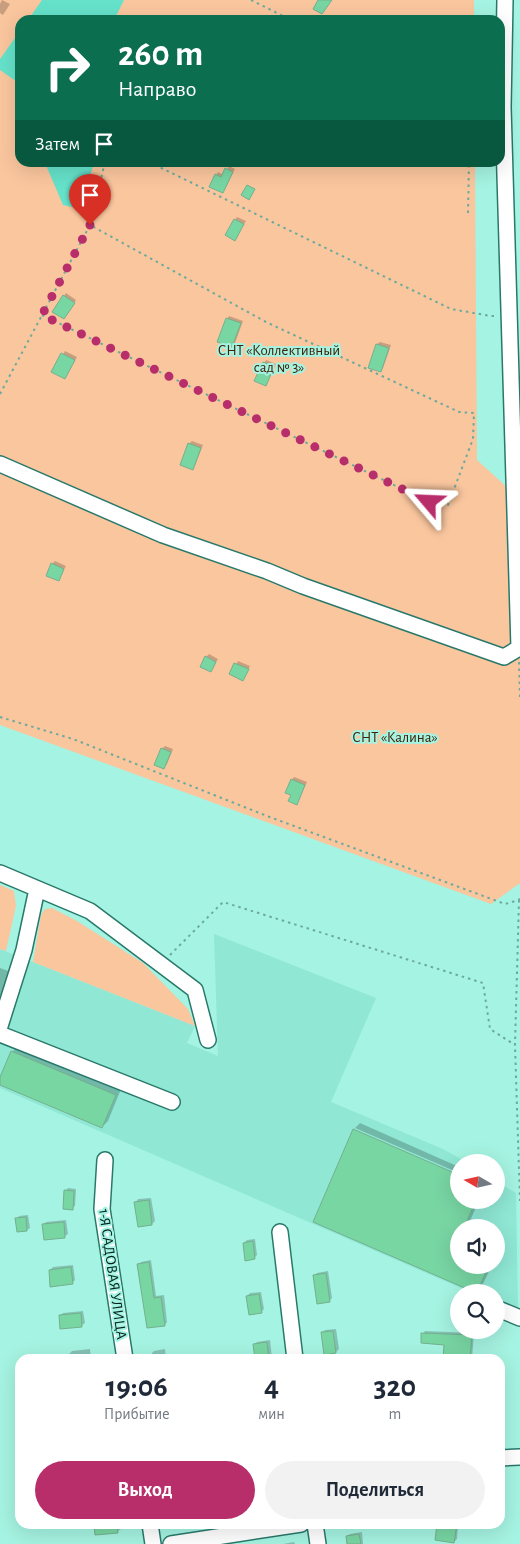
<!DOCTYPE html>
<html lang="ru">
<meta charset="utf-8">
<style>
body{margin:0;font-family:"Alegreya Sans",sans-serif;background:#f2f2f3;color:#1f2937;height:100vh;display:flex;flex-direction:column;font-size:19px;white-space:nowrap}
*{box-sizing:border-box;margin:0}
p{font-size:16px;color:#747a83}
.icon{flex:none;width:28px;height:28px;fill:none;stroke:currentColor;stroke-width:2;stroke-linecap:round;stroke-linejoin:round}
.map{position:relative;flex:1;overflow:hidden}
.side{position:absolute;left:15px;top:1354px;width:490px;height:175px;display:flex;flex-direction:column;background:#fff;border-radius:15px;box-shadow:0 5px 20px #0002}
.side>*{flex:none}
.banner{position:absolute;left:15px;top:15px;width:490px;height:152px;border-radius:15px;box-shadow:0 5px 20px #0002;background:#0b6e4f;color:#fff;overflow:hidden}
.needle{width:32px;rotate:279deg}
.buttons{position:absolute;left:450px;top:1154px;display:grid;gap:10px}
.buttons a{display:grid;place-items:center;width:55px;height:55px;border-radius:50%;background:#fff;box-shadow:0 5px 20px #0002;font-size:25px}
.pin{position:absolute;display:grid;place-items:center;width:42px;height:42px;color:#fff;margin:-51px -21px;border-radius:50% 50% 50% 0;rotate:-45deg;box-shadow:0 0 5px #0007}
.pin .icon{rotate:45deg}
.me{position:absolute;width:55px;margin:-28px;rotate:296deg;stroke-linejoin:round;filter:drop-shadow(0 0 4px #0008)}
.turn{display:flex;align-items:center;gap:18px;height:105px;padding:0 20px;font-size:22px}
.turn .icon{width:65px;height:65px;stroke-width:2.5}
.turn b{display:block;font-size:35px;line-height:42px}
.then{display:flex;align-items:center;height:48px;padding:0 20px;background:#0003;gap:10px;font-size:19px}
.eta{display:flex;justify-content:space-evenly;align-items:center;height:85px;text-align:center}
.eta b{font-size:30px;font-weight:700;line-height:35px}
.primary-button{display:flex;gap:10px;margin-top:auto;padding:10px 20px}
.primary-button a{flex:1;height:58px;border-radius:30px;background:#b82e6a;color:#fff;font-size:20px;font-weight:700;line-height:58px;text-align:center}
.primary-button a+a{background:#f2f2f3;color:#1f2937}
.map>svg:first-child{display:block}
</style>
<div class="map">
<svg width="520" height="1544" viewBox="0 0 520 1544">
<rect width="100%" height="100%" fill="#a5f3e2"/>
<!-- built -->
<path fill="#8fe7d4" fill-rule="evenodd" d="M214,934L376,998L331,1102L443,1149L466,1162H459V1200H496V1181L516,1193L518,1311L496,1304V1292H470L0,1088V949L195,1026L187,1043L218,1056ZM459,1228H496V1265H459Z"/>
<!-- green -->
<path fill="#fac69e" d="M0,0H474V20H20V162L475,163L477,460L520,499V883L491,904L0,725Z
M0,885L14,891L16,906L6,951L0,949Z
M52,908L77,921L143,963L188,1009L195,1026L33,962L41,915L45,909Z"/>
<!-- water -->
<path fill="#66e2ca" d="M42,0H124L114,20H28Z
M20,31V84L0,70V59Z
M45,163H94L80,209L63,205Z"/>
<!-- shadow -->
<path fill="#0003" d="M2,0L10,4L3,15L0,13V4Z
M229,166L235,169L222,192L216,175L218,172L224,175Z
M237,217L246,221L237,236L235,220Z
M66,293L76,300L64,318V296Z
M229,316L243,321L235,343L232,346L227,319Z
M380,342L391,345L383,368L381,370L370,367L377,344Z
M65,351L77,357L65,378L53,371Z
M266,360L276,364L266,385L264,363Z
M192,441L203,445L195,465L193,468L189,444Z
M55,561L66,566L58,580L52,564Z
M209,654L218,659L211,671L206,657Z
M238,661L250,666L243,679L231,674Z
M165,746L173,749L167,764L164,767L162,749Z
M294,777L307,782L297,803L292,795V780Z
M0,968L11,972L0,1006Z
M18,1046L121,1089L108,1121L102,1127L0,1084L12,1052Z
M360,1123L459,1167V1173L355,1128Z
M355,1128V1131L459,1200H479L467,1228H459V1265H492L482,1286L476,1292L314,1222Z
M68,1188L76,1189L75,1206L72,1208L65,1191Z
M151,1198L155,1221L152,1224L139,1226L136,1202L138,1199Z
M28,1215L30,1228L27,1230L17,1219L19,1216Z
M66,1220L68,1234L65,1236L44,1224L46,1222Z
M255,1239L257,1255L254,1258L244,1243L247,1240Z
M496,1244L500,1245L496,1254Z
M151,1260L156,1296L164,1295L167,1322L165,1325L138,1265L141,1262Z
M73,1265L75,1280L72,1283L50,1270L53,1267Z
M328,1271L332,1298L329,1301L315,1275L317,1273Z
M261,1292L264,1309L261,1312L247,1296L250,1293Z
M83,1311L85,1323L82,1325L60,1316L63,1313Z
M336,1329L339,1349L336,1352L322,1333L325,1330Z
M425,1331L474,1333L472,1359H445L446,1343L423,1334Z
M270,1340L272,1358L256,1359L254,1345L257,1342Z
M90,1349L91,1359H70L69,1354L72,1351Z
M165,1349L166,1359H152V1353L154,1351Z
M95,1524H120L121,1529L118,1531L96,1534Z
M439,1524H458L457,1539L454,1542L437,1539Z
M362,1532L363,1544H348L347,1536L350,1534Z
M294,1542L295,1544H283Z"/>
<!-- building -->
<path fill="#78d6a3" stroke="#74b08e" d="M318,0H332L322,14L313,9Z
M225,168L233,172L223,193L209,187L215,174L221,177Z
M247,185L255,189L249,200L241,195Z
M234,219L244,224L235,241L225,235Z
M63,295L75,303L64,319L52,312Z
M226,318L241,323L232,347L217,342Z
M376,344L389,348L381,372L368,368Z
M61,353L75,360L65,379L51,372Z
M263,362L274,367L266,386L254,381Z
M188,443L201,448L193,470L180,465Z
M51,563L64,569L59,581L46,576Z
M205,656L216,662L211,672L200,667Z
M234,663L249,669L243,681L229,674Z
M161,748L171,752L164,769L154,765Z
M291,779L305,785L297,805L288,801L291,795L285,793Z
M11,1051L116,1095L102,1128L0,1085V1077Z
M353,1129L459,1175V1200H476L464,1228H459V1265H489L477,1292H474L313,1222Z
M64,1190L74,1191L73,1210L63,1209Z
M149,1200L152,1225L138,1227L134,1202Z
M26,1217L27,1231L17,1232L15,1218Z
M64,1222L65,1238L44,1240L42,1224Z
M253,1241L255,1259L245,1261L243,1243Z
M149,1262L154,1298L161,1297L165,1326L147,1328L137,1264Z
M71,1267L73,1284L50,1287L49,1270Z
M326,1273L330,1302L317,1304L313,1275Z
M259,1294L262,1313L249,1315L246,1296Z
M81,1313L82,1327L60,1329L59,1315Z
M333,1331L336,1353L324,1355L321,1332Z
M421,1333L472,1335L470,1359H443L444,1345L421,1343Z
M267,1342L269,1359H255L253,1344Z
M94,1524H117L118,1533L95,1535Z
M437,1524H457L454,1543L435,1540Z
M359,1534L361,1544H347L346,1536Z"/>
<g fill="none" stroke-linecap="round" stroke-linejoin="round">
<!-- minor casing -->
<g stroke="#29796b" stroke-width="18">
<path id="minor" d="M0,464L163,535L267,571L303,586L504,657L519,648L503,107L505,0
M0,873L90,911L195,990L208,1040
M0,1026L24,950L37,889
M0,1034L172,1102
M105,1160L102,1209L125,1359
M280,1232L295,1359
M496,1308L520,1318
M500,1458L520,1457
M150,1524L153,1544
M315,1524L318,1544
M171,1544L301,1524"/>
</g>
<!-- path -->
<path stroke="#6caa9d" stroke-width="2" stroke-dasharray="2.5 4" stroke-linecap="butt" d="M251,0L291,20
M149,162L451,309L491,316H497
M468,213L469,162
M42,315L429,502L448,505L473,439L474,413L459,412L266,322L90,225
M0,394L90,225L105,162
M519,662L520,697
M0,717L73,739L267,816L505,904L519,900L520,898
M519,900L515,1045L520,1201
M170,955L223,902L483,983L490,1029L515,1045"/>
<!-- minor -->
<use href="#minor" stroke="#fff" stroke-width="15"/>
</g>
<g fill="none" stroke-linecap="round" stroke-linejoin="round">
<!-- route -->
<path stroke="#b82e6a" stroke-width="9" stroke-dasharray="0 16.2" d="M90,225L42,315L429,502"/>
</g>
<g text-anchor="middle" stroke-width="4" stroke-linejoin="round" paint-order="stroke">
<!-- park labels -->
<g font-size="15" fill="#402308" stroke="#a5f3e2">
<text x="279" y="355">СНТ «Коллективный<tspan x="279" dy="17">сад № 3»</tspan></text>
<text x="395" y="742">СНТ «Калина»</text>
</g>
<!-- street labels -->
<g font-size="15" fill="#02231d" stroke="#a5f3e2">
<text transform="translate(113 1274) rotate(82)" y="5">1-Я САДОВАЯ УЛИЦА</text>
</g>
</g>
</svg>
<div class="buttons">
<a><svg class="needle" viewBox="-14 -14 28 28"><path d="M0-13l5 13h-10z" fill="#e53935"/><path d="M0 13l5-13h-10z" fill="#747a83"/></svg></a>
<a><svg class="icon" aria-label="sound" viewBox="0 0 24 24"><path d="M4 9h4l5-4v14l-5-4H4zM17 9q2 3 0 6"/></svg></a>
<a><svg class="icon" aria-label="search" viewBox="0 0 24 24"><circle cx="10" cy="10" r="6"/><path d="M15 15l6 6"/></svg></a>
</div>
<div class="pin" style="left:90px;top:225px;background:#d93025"><svg class="icon" aria-label="arrive" viewBox="0 0 24 24"><path d="M6 21V4h12l-3 4 3 4H6"/></svg></div>
<svg class="me" style="left:429px;top:502px" viewBox="-20 -20 40 40"><path d="M0-17L14 15 0 8-14 15z" fill="#b82e6a" stroke="#fff" stroke-width="4"/></svg>
<div class="banner">
<div class="turn"><svg class="icon" aria-label="right" viewBox="0 0 24 24"><path d="M7 20v-9h11M14 6l5 5-5 5"/></svg><div><b>260 m</b>Направо</div></div>
<div class="then">Затем<svg class="icon" aria-label="arrive" viewBox="0 0 24 24"><path d="M6 21V4h12l-3 4 3 4H6"/></svg></div>
</div>
<section class="side">
<div class="eta">
<div><b>19:06</b><p>Прибытие</p></div>
<div><b>4</b><p>мин</p></div>
<div><b>320</b><p>m</p></div>
</div>
<div class="primary-button"><a>Выход</a><a>Поделиться</a></div>
</section>
</div>
